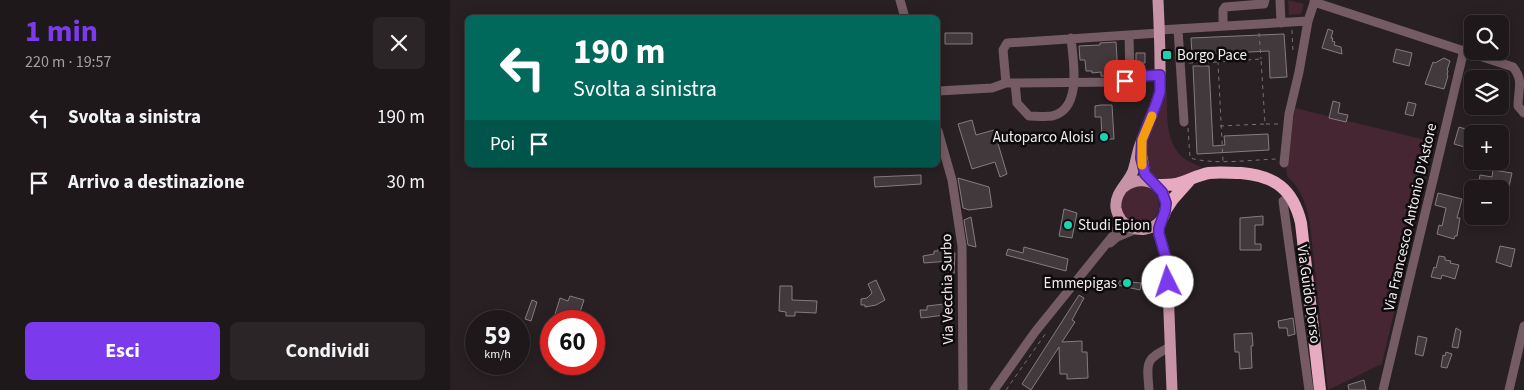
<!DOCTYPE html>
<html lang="it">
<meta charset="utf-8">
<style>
body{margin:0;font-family:"Source Sans 3",sans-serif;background:#2b2527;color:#f1f3f6;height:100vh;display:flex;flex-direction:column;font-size:19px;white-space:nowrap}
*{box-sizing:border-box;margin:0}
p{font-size:16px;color:#a1a0a2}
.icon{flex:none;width:28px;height:28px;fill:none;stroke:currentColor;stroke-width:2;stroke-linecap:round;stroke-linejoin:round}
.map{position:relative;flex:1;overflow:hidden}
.sheet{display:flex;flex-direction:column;background:#1e181a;width:450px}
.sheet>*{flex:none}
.banner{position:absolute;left:15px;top:15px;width:475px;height:152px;border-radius:8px;box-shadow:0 2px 12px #0003,0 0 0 1px #3c3739;background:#00695c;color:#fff;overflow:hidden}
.buttons{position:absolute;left:1014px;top:15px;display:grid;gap:10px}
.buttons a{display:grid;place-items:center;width:45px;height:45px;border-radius:8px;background:#1e181a;box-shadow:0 2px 12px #0003,0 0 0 1px #3c3739;font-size:25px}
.speed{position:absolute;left:15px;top:310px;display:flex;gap:10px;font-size:25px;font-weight:700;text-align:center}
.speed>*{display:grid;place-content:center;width:65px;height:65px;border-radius:50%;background:#1e181a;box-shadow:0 2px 12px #0003,0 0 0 1px #3c3739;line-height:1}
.speed small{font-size:12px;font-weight:400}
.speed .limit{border:8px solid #d22;background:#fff;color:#111}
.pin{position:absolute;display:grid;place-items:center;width:42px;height:42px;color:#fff;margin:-21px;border-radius:10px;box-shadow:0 2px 8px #0006}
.me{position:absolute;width:55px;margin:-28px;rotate:356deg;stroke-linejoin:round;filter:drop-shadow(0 0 4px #0008)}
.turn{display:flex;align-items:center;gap:18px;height:105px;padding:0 25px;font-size:22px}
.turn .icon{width:65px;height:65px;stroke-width:2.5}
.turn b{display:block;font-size:35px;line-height:42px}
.then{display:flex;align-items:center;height:48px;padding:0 25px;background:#0003;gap:10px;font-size:19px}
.round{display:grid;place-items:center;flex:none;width:52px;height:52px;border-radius:8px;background:#2b2527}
.overview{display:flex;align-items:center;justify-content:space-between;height:85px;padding:0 25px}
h1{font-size:30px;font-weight:700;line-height:38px;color:#7c3aed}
.button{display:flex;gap:10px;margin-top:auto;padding:10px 25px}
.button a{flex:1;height:58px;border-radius:8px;background:#7c3aed;color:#fff;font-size:20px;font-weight:700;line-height:58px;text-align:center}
.button a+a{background:#2b2527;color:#f1f3f6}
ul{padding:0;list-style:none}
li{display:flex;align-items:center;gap:15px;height:65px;padding:0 25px}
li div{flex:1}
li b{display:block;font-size:19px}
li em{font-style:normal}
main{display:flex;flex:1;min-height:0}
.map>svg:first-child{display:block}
</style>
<main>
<section class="sheet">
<div class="overview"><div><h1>1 min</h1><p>220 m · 19:57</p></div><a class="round"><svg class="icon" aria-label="close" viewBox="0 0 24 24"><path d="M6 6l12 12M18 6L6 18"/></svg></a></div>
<ul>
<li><svg class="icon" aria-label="left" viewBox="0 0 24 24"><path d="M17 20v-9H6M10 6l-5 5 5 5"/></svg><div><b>Svolta a sinistra</b></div><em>190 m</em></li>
<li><svg class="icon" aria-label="arrive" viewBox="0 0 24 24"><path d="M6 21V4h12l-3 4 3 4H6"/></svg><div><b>Arrivo a destinazione</b></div><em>30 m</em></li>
</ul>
<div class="button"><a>Esci</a><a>Condividi</a></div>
</section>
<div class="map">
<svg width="1074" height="390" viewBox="0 0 1074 390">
<rect width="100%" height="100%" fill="#282023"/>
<!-- green -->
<path fill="#452632" d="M838,0L854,4L851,14L839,15Z
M717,91C717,123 714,156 752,167L730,177L712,181L702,175L693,159C696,135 710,114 717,91Z
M845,108L984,142L932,364L878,390L860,225C857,206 852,190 837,176L836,165Z
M671 205a19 19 0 1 1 38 0a19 19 0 1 1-38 0Z"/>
<!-- building -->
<path fill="#42393c" stroke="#867c7f" d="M878,29L883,31L881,38H883L882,41L885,42L884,45L891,47L892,54L872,48Z
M495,33H522V44H495Z
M834,34L837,77L820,78L819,51L742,55L741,38Z
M666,42L668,76H651V72L642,73V71H636L635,60H630L629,46L650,45V43Z
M946,49L962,53L959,66L943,62Z
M686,53H695V63H686Z
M994,58L1000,61L997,70L998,71L997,75L998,76L994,89L975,84L983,62L985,63Z
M743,66H759L763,146L775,145L774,136L818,134L819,150L747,154Z
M883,101L890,103L888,113L898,115L896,122L879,118Z
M958,102L966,104L963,116L955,114Z
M651,105H662L664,139H652L651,117H645V106Z
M522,120L526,135L544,130L557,174L550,177L545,162L522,169L508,124Z
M1009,127L1022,131V149L1004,144Z
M1043,170L1062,173L1057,195L1050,193V189H1044L1045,185L1029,181L1030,175L1042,177Z
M471,175V184L425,187L424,177Z
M508,178L539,187L542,207L519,210L513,208Z
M988,193L1012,199L1007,218H1010L1007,236H1005L1004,239L987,234L989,225L992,226L996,208L985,205Z
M614,209L627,213L622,238L609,236Z
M813,216V225H805V244H811V250H790V218Z
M521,217L526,247L518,245L514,220Z
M1050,246L1065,249L1061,267L1046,262Z
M574,247L618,259L616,271L556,255L558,249L573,253Z
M494,248L497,254L505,253L504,274H499V261L474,263L473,256L484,254V251H488V249Z
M989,256L995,257V260L1001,261L1000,263L1009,265L1005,279L992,275L991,279L981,277L984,267L986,268Z
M426,280L435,300L426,305L415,307V305H411V299L417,298L422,293L418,284Z
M669,281L691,283L690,290L668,285Z
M330,286H342V300L367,301L366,313L345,312V316H336V312L329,311Z
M629,295L634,298L622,320L625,322L612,342L632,341V352H637L638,378L617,379V374H610L609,347L581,390L572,384Z
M120,296L134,300L127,321H103L110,298L118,301Z
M82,300L87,302L81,321L75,319Z
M503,303V314L471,318L470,310H477V306Z
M843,318L845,334L838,336L837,328H829L828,321Z
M1006,328L1011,331L1008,348L1002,347Z
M802,333L803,346H801L802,368L790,369L789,352H785L784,334Z
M968,336L977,338L973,356L965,354Z
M996,352L1002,354L997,368L991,367L993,355L995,356Z
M914,380L916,390H899L898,385Z"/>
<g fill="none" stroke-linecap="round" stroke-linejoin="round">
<!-- path -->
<path stroke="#787174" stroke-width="1" stroke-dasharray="4 4" stroke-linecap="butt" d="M842,30L843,53
M809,33L811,59
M739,63L767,62
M816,124H830
M770,126L815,124L811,59L768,62L773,161
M738,128L740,158C764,165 800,160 826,159
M556,390L596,333"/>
<!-- minor -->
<path stroke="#745b64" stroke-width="9" d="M450,0L455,18
M830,0L831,23
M864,2L1063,67C1074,81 1068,88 1068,106L1074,113
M773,26V10L775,7L812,4H814L815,0
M728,29L734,122
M709,30L858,21
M679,35L680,77
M556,83L553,50L557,43L709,33
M565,83L567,103L579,116C586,116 595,117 602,116C633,109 623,60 621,38
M488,91L542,88L556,83L669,82L675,81L680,77L710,75
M488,131L502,180L512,246L513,390
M834,163L839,114L849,72L858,21L865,0
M833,201L859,390
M660,243L667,237L686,229
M544,390L585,332L665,233L669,222L668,214
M699,390C697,362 694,360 720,347
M933,390L1014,50
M1059,390L1074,326"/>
<!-- major -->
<path stroke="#c694a6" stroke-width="11" d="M691,152L695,174L702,182
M674,187C703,166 732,204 707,224C692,236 669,227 666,208C664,193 678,184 683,171C686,162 687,153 690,145C696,128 704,112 709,95C711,86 710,75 710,65C710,43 709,22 708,0
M712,218L709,228V234L717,262L722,390"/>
<!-- highway -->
<path stroke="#e7aac1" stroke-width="12" d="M706,185C713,185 719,185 726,184C737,181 748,175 759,173C770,172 780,173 791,173C825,176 843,189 851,223L870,390
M715,211L723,199L739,181"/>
</g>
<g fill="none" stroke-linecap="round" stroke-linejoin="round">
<!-- route casing -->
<g stroke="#51269a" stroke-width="12">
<path id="route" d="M675,81L680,77L710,75V92L706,104L692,140L691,158L695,174L712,192L716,203L715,211L709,228V234L717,262L718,282"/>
</g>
<!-- route -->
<use href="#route" stroke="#7c3aed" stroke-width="9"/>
<!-- slow -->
<path stroke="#f59e0b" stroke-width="9" d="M692,165V140L702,116"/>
</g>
<!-- markers -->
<g fill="#17d5b2" stroke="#0e0b0c" stroke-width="2">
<rect x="712" y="50" width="10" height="10" rx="2.5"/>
<circle cx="654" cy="137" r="5"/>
<circle cx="618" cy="225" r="5"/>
<circle cx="677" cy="283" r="5"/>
</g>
<g text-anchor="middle" stroke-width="5" stroke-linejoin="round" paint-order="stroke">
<!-- poi labels -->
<g font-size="15" fill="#f2edef" stroke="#0e0b0c" text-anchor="start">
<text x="727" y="60">Borgo Pace</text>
<text x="644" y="142" text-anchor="end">Autoparco Aloisi</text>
<text x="628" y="230">Studi Epion</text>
<text x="667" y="288" text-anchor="end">Emmepigas</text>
</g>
<!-- street labels -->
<g font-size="15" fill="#f2edef" stroke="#0e0b0c">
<text transform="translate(960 217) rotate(-77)" y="5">Via Francesco Antonio D'Astore</text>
<text transform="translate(497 289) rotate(-91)" y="5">Via Vecchia Surbo</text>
<text transform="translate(859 294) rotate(82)" y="5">Via Guido Dorso</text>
</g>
</g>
</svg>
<div class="buttons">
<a><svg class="icon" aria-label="search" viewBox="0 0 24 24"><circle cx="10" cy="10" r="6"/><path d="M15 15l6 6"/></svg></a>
<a><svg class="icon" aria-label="layers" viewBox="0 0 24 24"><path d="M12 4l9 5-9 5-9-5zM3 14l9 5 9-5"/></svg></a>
<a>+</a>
<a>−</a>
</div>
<div class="speed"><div>59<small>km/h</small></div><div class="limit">60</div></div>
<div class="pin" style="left:675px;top:81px;background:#d93025"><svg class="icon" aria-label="arrive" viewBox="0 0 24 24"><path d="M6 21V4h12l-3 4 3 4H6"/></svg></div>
<svg class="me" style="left:718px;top:282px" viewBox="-20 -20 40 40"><circle r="19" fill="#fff"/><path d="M0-13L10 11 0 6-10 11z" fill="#7c3aed"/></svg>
<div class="banner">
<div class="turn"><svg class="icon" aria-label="left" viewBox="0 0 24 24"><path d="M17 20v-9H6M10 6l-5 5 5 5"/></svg><div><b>190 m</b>Svolta a sinistra</div></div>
<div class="then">Poi<svg class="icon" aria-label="arrive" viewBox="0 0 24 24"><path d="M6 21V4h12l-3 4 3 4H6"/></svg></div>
</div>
</div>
</main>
